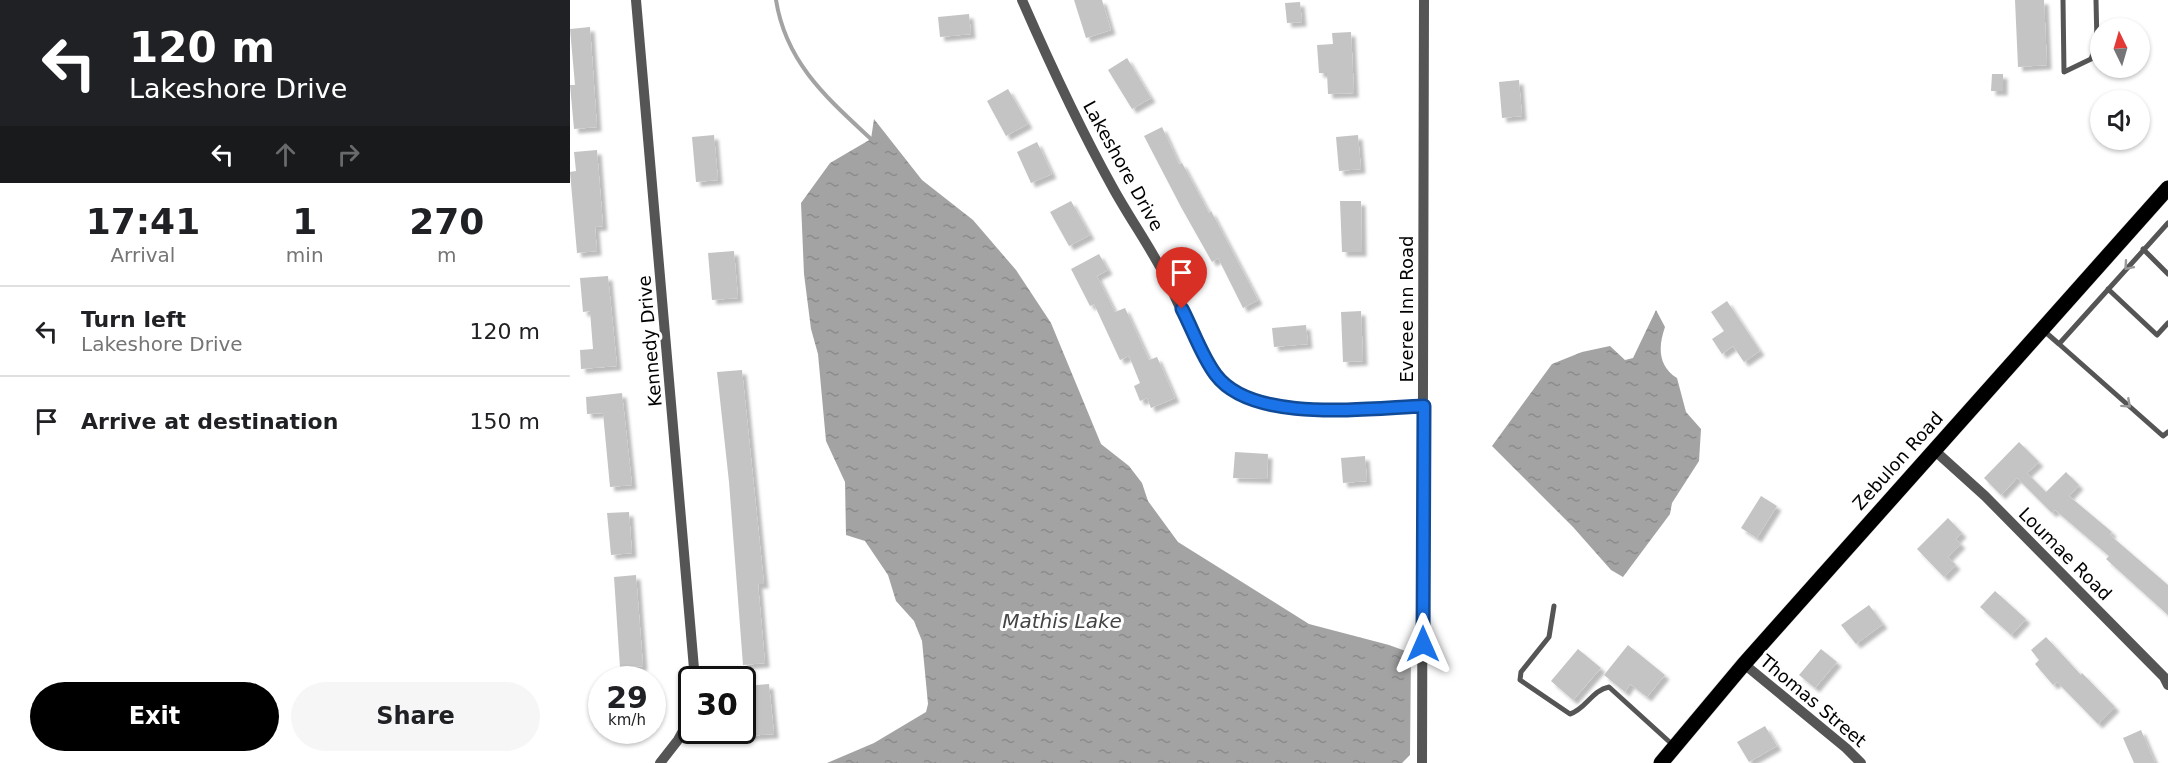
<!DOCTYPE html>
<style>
body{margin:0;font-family:"DejaVu Sans",sans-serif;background:#f6f6f6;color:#202124;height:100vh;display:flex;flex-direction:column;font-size:22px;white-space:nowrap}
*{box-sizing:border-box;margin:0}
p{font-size:20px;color:#757577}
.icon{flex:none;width:33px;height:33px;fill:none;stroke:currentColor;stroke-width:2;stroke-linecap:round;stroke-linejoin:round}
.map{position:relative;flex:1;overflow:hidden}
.details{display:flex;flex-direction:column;background:#fff;width:570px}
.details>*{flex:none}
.top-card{background:#202124;color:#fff;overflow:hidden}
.needle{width:39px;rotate:355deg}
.controls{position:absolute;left:1520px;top:18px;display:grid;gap:12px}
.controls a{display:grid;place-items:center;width:60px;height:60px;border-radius:50%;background:#fff;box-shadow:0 2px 4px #0004;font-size:30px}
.speed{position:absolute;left:18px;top:666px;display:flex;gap:12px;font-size:30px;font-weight:700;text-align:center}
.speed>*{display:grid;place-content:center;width:78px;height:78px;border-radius:50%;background:#fff;box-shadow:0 2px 4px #0004;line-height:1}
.speed small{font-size:15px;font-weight:400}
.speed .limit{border:3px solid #111;border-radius:9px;background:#fff;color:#111}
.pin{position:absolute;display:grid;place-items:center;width:51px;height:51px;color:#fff;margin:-62px -26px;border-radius:50% 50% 50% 0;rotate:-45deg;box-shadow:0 0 6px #0007}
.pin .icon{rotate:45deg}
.me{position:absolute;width:66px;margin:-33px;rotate:0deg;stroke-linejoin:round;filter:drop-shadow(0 0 4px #0008)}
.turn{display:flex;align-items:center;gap:21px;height:126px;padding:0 30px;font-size:27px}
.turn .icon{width:78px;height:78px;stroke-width:2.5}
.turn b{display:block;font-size:42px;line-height:51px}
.lanes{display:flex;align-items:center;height:57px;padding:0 30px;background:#0003;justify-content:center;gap:30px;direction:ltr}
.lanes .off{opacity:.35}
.eta{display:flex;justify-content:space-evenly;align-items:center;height:102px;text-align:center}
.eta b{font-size:36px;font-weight:800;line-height:42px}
.action{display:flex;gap:12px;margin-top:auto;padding:12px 30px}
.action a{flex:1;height:69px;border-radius:36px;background:#000;color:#fff;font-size:24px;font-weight:800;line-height:69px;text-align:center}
.action a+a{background:#f6f6f6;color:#202124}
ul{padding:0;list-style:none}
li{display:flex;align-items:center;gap:18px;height:90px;padding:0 30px;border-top:2px solid #e0e0e0}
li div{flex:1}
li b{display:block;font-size:22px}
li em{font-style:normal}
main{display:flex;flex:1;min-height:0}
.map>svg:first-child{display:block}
</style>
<main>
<section class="details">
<div class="top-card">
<div class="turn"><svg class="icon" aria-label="left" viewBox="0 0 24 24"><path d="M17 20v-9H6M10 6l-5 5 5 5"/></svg><div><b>120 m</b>Lakeshore Drive</div></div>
<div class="lanes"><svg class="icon" aria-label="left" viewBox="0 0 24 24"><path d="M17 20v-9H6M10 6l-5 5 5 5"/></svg><svg class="icon off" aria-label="ahead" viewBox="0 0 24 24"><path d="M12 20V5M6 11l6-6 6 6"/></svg><svg class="icon off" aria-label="right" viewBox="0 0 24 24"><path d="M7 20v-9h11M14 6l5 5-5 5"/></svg></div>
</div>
<div class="eta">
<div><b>17:41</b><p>Arrival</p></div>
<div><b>1</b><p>min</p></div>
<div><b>270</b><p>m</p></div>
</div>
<ul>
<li><svg class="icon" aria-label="left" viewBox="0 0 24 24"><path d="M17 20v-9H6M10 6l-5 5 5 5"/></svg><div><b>Turn left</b><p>Lakeshore Drive</p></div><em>120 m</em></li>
<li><svg class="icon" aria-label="arrive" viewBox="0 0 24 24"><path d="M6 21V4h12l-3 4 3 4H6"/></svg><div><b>Arrive at destination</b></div><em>150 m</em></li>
</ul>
<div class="action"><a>Exit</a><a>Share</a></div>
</section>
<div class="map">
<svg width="1598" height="763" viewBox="0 0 1598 763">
<defs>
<pattern id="water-ripples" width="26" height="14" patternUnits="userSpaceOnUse" patternTransform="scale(1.5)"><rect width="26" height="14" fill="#a3a3a3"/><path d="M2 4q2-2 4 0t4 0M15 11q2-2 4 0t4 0" fill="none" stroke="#8b8b8b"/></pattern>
<filter id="shadow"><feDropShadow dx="4.5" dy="4.5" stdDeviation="1.5" flood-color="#0004"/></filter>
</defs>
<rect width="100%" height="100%" fill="#fff"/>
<!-- water -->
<path fill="url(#water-ripples)" d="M304,119L352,180L403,220L446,270L481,323L531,444L559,466L572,483L578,501L608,542L739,624L819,645L841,653L840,755L832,763H257L304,743L356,712L358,704L352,641L344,621L326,601L318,575L295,541L276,535L275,482L256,441L248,354L241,329L234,274L231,203L260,163L301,139Z
M1086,310L1095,327C1088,347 1088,366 1107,378L1116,412L1131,429L1129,461L1102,503L1100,514L1053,577L1041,570L1003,527L922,446L982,364L1012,352L1040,346L1055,360L1063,358Z"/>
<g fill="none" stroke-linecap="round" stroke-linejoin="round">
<!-- stream -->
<path stroke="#a3a3a3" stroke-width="4" d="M206,0C216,63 257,98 301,139"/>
</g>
<!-- building -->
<path fill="#c4c4c4" filter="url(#shadow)" d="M504,0H532L541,30L516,38Z
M1445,0H1474L1477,65L1448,67Z
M730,2L732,22L717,23L715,3Z
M399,14L401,34L370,37L368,17Z
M20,27L27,127L4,129L0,85H5L0,29Z
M781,32L784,93L758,94L757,73H749L747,45L763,44L762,33Z
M557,58L581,98L562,109L538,70Z
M1422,74H1433V91H1421Z
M949,80L952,116L932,118L929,82Z
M438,89L458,124L436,136L417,101Z
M592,127L609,164L612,163L639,213L641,211L688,300L673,308L648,258L642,262L611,207L574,136Z
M144,135L148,180L126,182L122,137Z
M788,135L791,169L769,171L766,137Z
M467,142L482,174L461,183L447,152Z
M27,150L33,226L25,227L27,251L7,253L0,172L6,171L4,152Z
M501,201L520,235L499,246L480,212Z
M770,201H791L792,252H772Z
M164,251L168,298L142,300L138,253Z
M529,254L538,270L527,276L545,312L555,308L579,360L587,357L605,398L581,408L577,398L570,401L564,386L570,383L559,356L550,360L524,304L520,306L501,269Z
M38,276L47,366L11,369L10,350L23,349L20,311L13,312L10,278Z
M1157,301L1190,351L1174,362L1163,346L1152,354L1142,339L1154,331L1141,312Z
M791,311L793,361L773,362L771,312Z
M736,325L738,344L704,347L702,328Z
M172,370L194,584H188L195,663L173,665L159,482L147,372Z
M52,393L62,485L40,487L33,413L17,414L16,397Z
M1449,442L1469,462L1457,473L1476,492L1496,472L1509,485L1499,496L1542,532L1540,535L1598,585V615L1536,559L1539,556L1485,510L1482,513L1447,478L1431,495L1414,478Z
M665,452L698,454L697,479L663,478Z
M795,456L797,481L773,483L771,458Z
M1191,496L1207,506L1187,538L1171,528Z
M59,512L62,553L41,555L37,513Z
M1378,518L1392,533L1386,539L1391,544L1378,557L1386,565L1374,577L1347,549Z
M66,575L73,666L50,668L44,577Z
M1425,591L1456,619L1441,635L1410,607Z
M1299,605L1313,624L1286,644L1271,625Z
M1476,637L1511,675L1512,673L1545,707L1528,724L1487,682L1483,685L1465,664L1469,660L1461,650Z
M1058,645L1095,675L1077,697L1060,684L1055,692L1034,675Z
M1008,649L1031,668L1003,700L981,681Z
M1251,649L1267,662L1245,688L1229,675Z
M199,684L204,734L178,736L174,686Z
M1195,726L1207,746L1179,762L1167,742Z
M1571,730L1585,763H1564L1553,738Z"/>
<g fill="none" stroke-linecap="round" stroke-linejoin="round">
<!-- primary casing -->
<g stroke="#dbdbdb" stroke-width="16">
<path id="primary" d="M1091,763L1174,664L1598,188"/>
</g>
<!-- service -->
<path stroke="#555" stroke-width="5" d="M1493,0L1494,72L1521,59L1527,44L1526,0
M1598,223L1489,344L1593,436L1598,432
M1573,249L1598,274
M1538,289L1587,335L1598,323
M1473,330L1489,344
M984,606L979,637L951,672L950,680L1000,714C1016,709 1022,690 1039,687L1104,746"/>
<!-- minor -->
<path stroke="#555" stroke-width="10" d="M66,0L125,680
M452,0C480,64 509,127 543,188C559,217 578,244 594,274C608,301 638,376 661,391C708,419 801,408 854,407
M1364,450L1415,496L1594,677L1598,685
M1174,664L1276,748L1291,763
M90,763L108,740L122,715
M852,763L854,0"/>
<!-- primary -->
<use href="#primary" stroke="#000" stroke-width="15"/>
</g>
<!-- one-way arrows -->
<defs><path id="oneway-chevron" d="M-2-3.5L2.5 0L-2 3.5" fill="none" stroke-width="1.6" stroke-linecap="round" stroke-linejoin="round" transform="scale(1.5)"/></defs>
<g stroke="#999">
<use href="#oneway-chevron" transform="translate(1558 266) rotate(131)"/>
<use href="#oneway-chevron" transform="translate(1557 404) rotate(42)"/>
</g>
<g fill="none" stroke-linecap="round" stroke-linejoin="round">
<!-- route casing -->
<g stroke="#114b97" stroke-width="15">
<path id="route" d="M612,309C623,330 632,357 646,375C683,424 798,408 854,406L853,644"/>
</g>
<!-- route -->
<use href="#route" stroke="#1a73e8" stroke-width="10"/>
</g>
<g text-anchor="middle" stroke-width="6" stroke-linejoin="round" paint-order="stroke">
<!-- street labels -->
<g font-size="18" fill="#000" stroke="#fff">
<text transform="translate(553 166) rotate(61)" y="6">Lakeshore Drive</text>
<text transform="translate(837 309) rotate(-90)" y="6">Everee Inn Road</text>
<text transform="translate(80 341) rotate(-95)" y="6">Kennedy Drive</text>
<text transform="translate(1328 461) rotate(-48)" y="6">Zebulon Road</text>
<text transform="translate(1495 554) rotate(45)" y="6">Loumae Road</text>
<text transform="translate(1243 701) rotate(40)" y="6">Thomas Street</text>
</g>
<!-- water labels -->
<g font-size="20" font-style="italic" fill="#444" stroke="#fff">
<text x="492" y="628">Mathis Lake</text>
</g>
</g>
</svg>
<div class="controls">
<a><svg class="needle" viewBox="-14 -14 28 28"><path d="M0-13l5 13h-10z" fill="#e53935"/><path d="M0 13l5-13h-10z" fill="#757577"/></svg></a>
<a><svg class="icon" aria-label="sound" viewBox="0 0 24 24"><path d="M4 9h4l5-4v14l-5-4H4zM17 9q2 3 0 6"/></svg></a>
</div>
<div class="speed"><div>29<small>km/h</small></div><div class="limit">30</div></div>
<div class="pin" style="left:612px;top:309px;background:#d93025"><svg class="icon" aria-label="arrive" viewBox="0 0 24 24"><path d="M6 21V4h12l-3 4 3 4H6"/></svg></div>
<svg class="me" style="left:853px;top:644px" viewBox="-20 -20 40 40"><path d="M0-17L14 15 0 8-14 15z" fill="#1a73e8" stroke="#fff" stroke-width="4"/></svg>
</div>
</main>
